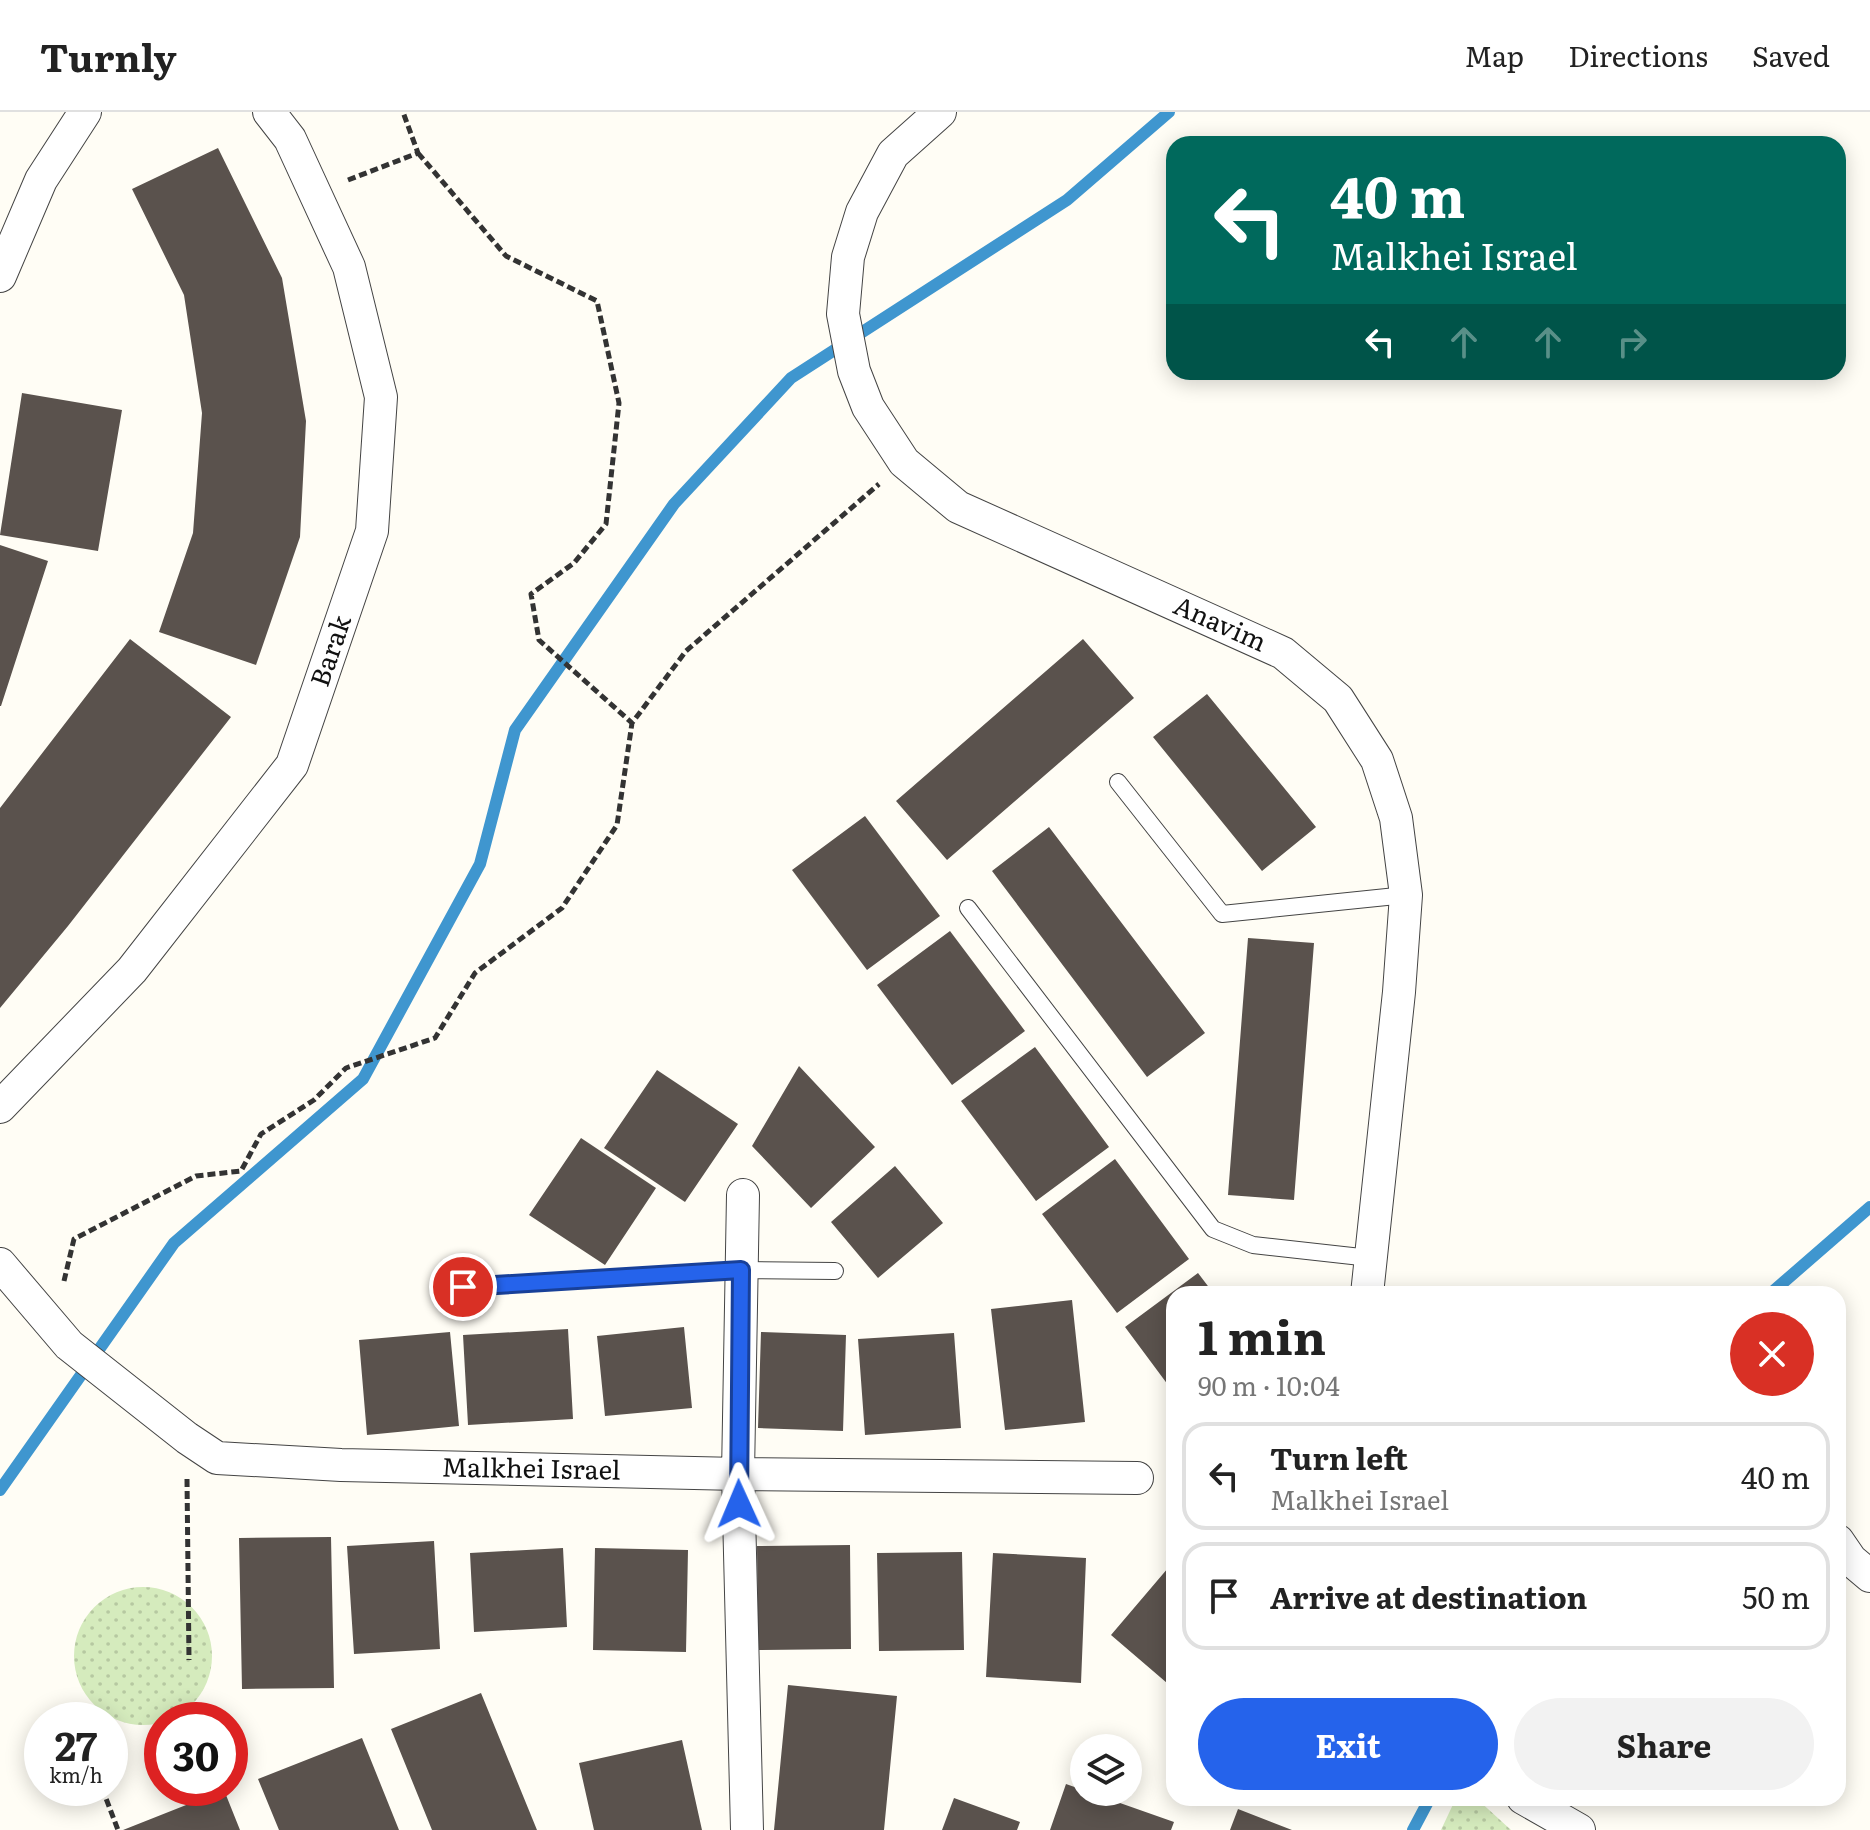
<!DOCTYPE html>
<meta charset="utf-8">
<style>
body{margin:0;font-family:Literata,serif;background:#f2f2f2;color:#222;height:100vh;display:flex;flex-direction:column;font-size:30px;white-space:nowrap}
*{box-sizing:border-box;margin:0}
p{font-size:26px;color:#767676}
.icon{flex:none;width:44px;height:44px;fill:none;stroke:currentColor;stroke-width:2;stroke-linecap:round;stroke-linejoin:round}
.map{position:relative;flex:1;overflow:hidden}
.details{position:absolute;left:1166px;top:1174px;width:680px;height:520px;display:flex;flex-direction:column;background:#fff;border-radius:24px;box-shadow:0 4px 20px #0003}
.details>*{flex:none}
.guide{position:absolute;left:1166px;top:24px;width:680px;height:244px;border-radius:24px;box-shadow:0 4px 20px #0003;background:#00695c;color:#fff;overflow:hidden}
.fabs{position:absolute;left:1070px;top:1622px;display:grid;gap:16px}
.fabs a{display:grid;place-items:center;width:72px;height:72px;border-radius:50%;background:#fff;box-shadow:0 4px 20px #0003;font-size:40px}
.speed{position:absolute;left:24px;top:1590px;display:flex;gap:16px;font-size:40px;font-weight:700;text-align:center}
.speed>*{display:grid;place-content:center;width:104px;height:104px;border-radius:50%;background:#fff;box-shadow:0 4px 20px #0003;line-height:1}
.speed small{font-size:20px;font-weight:400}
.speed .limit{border:12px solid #d22;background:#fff;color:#111}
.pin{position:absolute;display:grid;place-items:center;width:68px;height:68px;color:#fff;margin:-34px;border:4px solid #fff;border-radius:50%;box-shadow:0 2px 8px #0007}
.me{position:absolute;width:88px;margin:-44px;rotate:359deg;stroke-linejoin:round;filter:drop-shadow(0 0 6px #0008)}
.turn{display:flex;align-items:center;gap:28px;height:168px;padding:0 32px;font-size:36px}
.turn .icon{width:104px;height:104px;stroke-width:2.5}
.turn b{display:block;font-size:56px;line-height:68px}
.lanes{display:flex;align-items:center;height:76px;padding:0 32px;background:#0003;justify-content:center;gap:40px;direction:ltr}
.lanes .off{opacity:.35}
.round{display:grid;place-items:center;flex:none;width:84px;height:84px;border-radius:42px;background:#f2f2f2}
.overview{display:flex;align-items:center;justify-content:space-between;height:136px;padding:0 32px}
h1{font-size:48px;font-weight:700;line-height:60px}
.primary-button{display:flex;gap:16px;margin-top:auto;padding:16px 32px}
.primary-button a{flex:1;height:92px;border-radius:48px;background:#2563eb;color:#fff;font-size:32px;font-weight:700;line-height:92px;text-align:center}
.primary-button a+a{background:#f2f2f2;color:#222}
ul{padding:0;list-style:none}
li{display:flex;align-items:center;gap:24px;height:108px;margin:0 16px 12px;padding:0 16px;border:4px solid #e0e0e0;border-radius:24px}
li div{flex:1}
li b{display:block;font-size:30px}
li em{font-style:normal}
header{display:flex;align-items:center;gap:48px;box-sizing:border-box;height:112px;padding:0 40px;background:#fff;border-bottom:2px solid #e0e0e0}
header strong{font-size:38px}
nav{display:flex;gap:44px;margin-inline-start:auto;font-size:28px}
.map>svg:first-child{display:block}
</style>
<header>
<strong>Turnly</strong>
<nav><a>Map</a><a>Directions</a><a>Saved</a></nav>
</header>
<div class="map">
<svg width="1870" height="1718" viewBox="0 0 1870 1718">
<defs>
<pattern id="park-dots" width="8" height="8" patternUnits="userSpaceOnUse" patternTransform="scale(2)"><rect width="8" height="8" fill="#d5ebbd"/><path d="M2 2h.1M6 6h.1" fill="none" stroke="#b6c8a1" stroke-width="1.8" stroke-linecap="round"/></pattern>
</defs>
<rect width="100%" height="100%" fill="#fffdf5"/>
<!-- park -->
<path fill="url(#park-dots)" d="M74 1544a69 69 0 1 1 138 0a69 69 0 1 1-138 0Z
M1456,1686H1476L1511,1718H1441Z"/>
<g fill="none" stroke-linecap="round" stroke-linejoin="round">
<!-- stream -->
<path stroke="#3f96cf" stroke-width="12" d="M1770,1182L1870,1095
M0,1378L174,1131L363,967L480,752L515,618L674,392L791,266L1067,88L1169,0
M1413,1718L1430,1686"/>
</g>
<!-- building -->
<path fill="#5a524d" d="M218,36L282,166L306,309L300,425L256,553L159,520L193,421L202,301L184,183L132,77Z
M22,281L122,298L98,439L0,423Z
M0,433L48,449L1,594H0Z
M130,527L231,605L68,814L0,896V696Z
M1083,527L1134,586L947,748L896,689Z
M1207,582L1316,715L1262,759L1153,625Z
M865,704L940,804L867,858L792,758Z
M1049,715L1205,921L1147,965L992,759Z
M950,819L1025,919L952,973L877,873Z
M1248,826L1314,831L1294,1088L1228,1083Z
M1035,935L1109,1035L1036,1089L961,989Z
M799,954L875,1035L811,1096L752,1034Z
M657,958L738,1012L685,1090L604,1036Z
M581,1026L656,1076L605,1153L529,1103Z
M1115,1047L1189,1147L1117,1201L1042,1102Z
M895,1054L943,1111L878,1166L831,1110Z
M1198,1161L1214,1182H1174V1281L1125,1215Z
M1072,1188L1085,1310L1005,1318L991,1197Z
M684,1215L692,1296L605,1304L597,1224Z
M568,1217L573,1307L468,1313L463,1223Z
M450,1220L459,1314L367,1323L359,1228Z
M761,1220L846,1223L843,1319L758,1316Z
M954,1221L961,1316L865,1323L858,1227Z
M331,1425L334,1576L242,1577L239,1426Z
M434,1429L440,1537L354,1542L347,1434Z
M850,1433L851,1537L758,1538L757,1434Z
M563,1436L567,1515L474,1520L470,1441Z
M595,1436L688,1438L686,1540L593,1538Z
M962,1440L964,1538L879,1539L877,1441Z
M993,1441L1086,1446L1081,1571L986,1565Z
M1174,1449V1577L1111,1523Z
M788,1573L897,1584L884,1718H774Z
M481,1581L537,1718H432L391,1617Z
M362,1626L399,1718H279L258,1667Z
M682,1628L702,1718H594L579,1651Z
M1066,1672L1174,1710L1171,1718H1050Z
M224,1678L240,1718H123Z
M954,1686L1020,1710L1017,1718H942Z
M1238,1697L1292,1718H1230Z"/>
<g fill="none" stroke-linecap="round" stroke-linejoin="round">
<!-- service casing -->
<g stroke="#444" stroke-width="18">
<path id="service" d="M1118,670L1222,802L1406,783
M968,796L1213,1117L1253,1133L1370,1146
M463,1175L741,1158L835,1159"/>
</g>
<!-- minor casing -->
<g stroke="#444" stroke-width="34">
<path id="minor" d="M940,0L893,42L862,100L848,145L843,202L854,259L868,295L904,350L958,395L1283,541L1338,587L1377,648L1396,706L1406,783L1399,880L1367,1182
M0,164L41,68L85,0
M0,995L132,858L292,653L372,419L381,285L349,155L290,27L269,0
M743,1083L738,1362L747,1718
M0,1152L69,1233L187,1326L217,1346L341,1353L738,1362L1137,1366
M1838,1429L1851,1448L1870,1464
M1523,1686L1579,1718"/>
</g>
<!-- path -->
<path stroke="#333" stroke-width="5" stroke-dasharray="8 4" stroke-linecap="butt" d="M418,41L506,144L597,189L619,291L606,412L574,451L531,482L539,528L632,611L686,539L879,372
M348,68L418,41L403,0
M64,1169L74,1127L196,1064L241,1059L261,1022L314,988L346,956L435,926L475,861L562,796L617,713L632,611
M187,1367L189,1548
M98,1608L101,1600
M102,1676L118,1718"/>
<!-- service -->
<use href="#service" stroke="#fff" stroke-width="16"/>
<!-- minor -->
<use href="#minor" stroke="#fff" stroke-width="32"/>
</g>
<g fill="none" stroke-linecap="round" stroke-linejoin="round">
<!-- route casing -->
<g stroke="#184099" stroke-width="20">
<path id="route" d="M463,1175L741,1158L739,1392"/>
</g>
<!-- route -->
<use href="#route" stroke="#2563eb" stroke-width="14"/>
</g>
<g text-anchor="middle" stroke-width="8" stroke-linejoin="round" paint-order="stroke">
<!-- street labels -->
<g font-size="26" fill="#111" stroke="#fff">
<text transform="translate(1220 512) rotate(24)" y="9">Anavim</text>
<text transform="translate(331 539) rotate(-71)" y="9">Barak</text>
<text transform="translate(531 1357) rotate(1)" y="9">Malkhei Israel</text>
</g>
</g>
</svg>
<div class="fabs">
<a><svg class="icon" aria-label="layers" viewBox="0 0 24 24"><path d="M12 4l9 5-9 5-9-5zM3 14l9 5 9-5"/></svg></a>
</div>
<div class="speed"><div>27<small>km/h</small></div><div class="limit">30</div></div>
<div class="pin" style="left:463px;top:1175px;background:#d93025"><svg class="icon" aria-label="arrive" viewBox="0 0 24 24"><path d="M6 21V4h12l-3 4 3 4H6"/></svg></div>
<svg class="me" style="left:739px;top:1392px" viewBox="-20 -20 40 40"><path d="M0-17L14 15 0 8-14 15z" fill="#2563eb" stroke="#fff" stroke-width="4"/></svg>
<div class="guide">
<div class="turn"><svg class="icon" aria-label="left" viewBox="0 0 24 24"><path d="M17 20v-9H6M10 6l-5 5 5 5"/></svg><div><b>40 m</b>Malkhei Israel</div></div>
<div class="lanes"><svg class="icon" aria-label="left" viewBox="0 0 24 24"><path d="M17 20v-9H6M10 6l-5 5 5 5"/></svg><svg class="icon off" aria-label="ahead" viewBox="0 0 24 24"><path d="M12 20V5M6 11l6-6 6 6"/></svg><svg class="icon off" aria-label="ahead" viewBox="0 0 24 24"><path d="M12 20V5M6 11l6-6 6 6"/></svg><svg class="icon off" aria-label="right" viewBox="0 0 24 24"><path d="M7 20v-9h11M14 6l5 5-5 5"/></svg></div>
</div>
<section class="details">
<div class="overview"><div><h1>1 min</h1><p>90 m · 10:04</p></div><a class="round" style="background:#d93025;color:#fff"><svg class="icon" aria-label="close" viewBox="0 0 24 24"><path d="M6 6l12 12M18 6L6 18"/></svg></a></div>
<ul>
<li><svg class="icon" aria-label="left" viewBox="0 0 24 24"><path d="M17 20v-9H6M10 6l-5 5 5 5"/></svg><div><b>Turn left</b><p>Malkhei Israel</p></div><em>40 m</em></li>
<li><svg class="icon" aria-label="arrive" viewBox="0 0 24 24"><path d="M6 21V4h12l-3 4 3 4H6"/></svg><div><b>Arrive at destination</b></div><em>50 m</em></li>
</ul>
<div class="primary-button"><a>Exit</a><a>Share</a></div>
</section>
</div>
